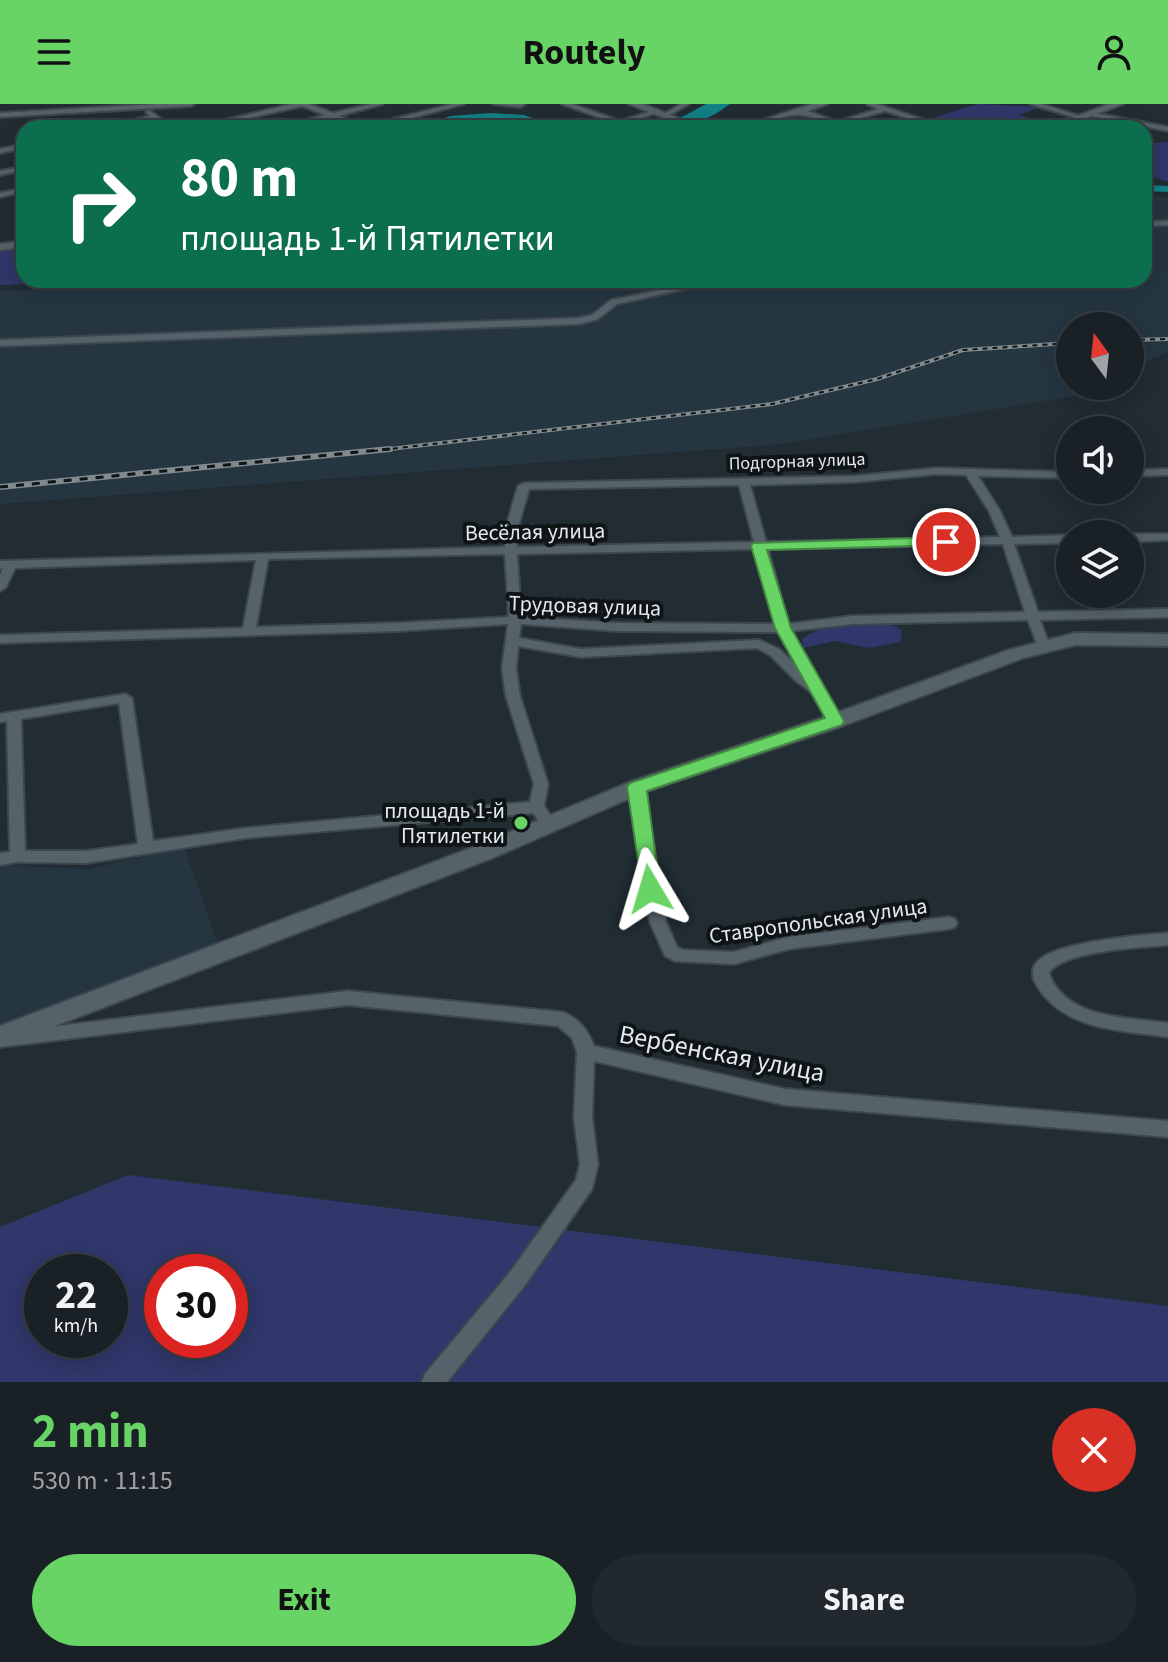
<!DOCTYPE html>
<meta charset="utf-8">
<style>
body{margin:0;font-family:"Source Sans 3",sans-serif;background:#22292e;color:#f1f3f6;height:100vh;display:flex;flex-direction:column;font-size:30px;white-space:nowrap}
*{box-sizing:border-box;margin:0}
p{font-size:26px;color:#9fa3a7}
.icon{flex:none;width:44px;height:44px;fill:none;stroke:currentColor;stroke-width:2;stroke-linecap:round;stroke-linejoin:round}
.map{position:relative;height:1278px;overflow:hidden}
.details{display:flex;flex-direction:column;background:#192126;flex:1}
.details>*{flex:none}
.banner{position:absolute;left:16px;top:16px;width:1136px;height:168px;border-radius:24px;box-shadow:0 4px 20px #0003,0 0 0 2px #373e43;background:#0b6e4f;color:#fff;overflow:hidden}
.needle{width:52px;rotate:345deg}
.buttons{position:absolute;left:1056px;top:208px;display:grid;gap:16px}
.buttons a{display:grid;place-items:center;width:88px;height:88px;border-radius:50%;background:#192126;box-shadow:0 4px 20px #0003,0 0 0 2px #373e43;font-size:40px}
.speed{position:absolute;left:24px;top:1150px;display:flex;gap:16px;font-size:40px;font-weight:700;text-align:center}
.speed>*{display:grid;place-content:center;width:104px;height:104px;border-radius:50%;background:#192126;box-shadow:0 4px 20px #0003,0 0 0 2px #373e43;line-height:1}
.speed small{font-size:20px;font-weight:400}
.speed .limit{border:12px solid #d22;background:#fff;color:#111}
.pin{position:absolute;display:grid;place-items:center;width:68px;height:68px;color:#fff;margin:-34px;border:4px solid #fff;border-radius:50%;box-shadow:0 2px 8px #0007}
.me{position:absolute;width:88px;margin:-44px;rotate:353deg;stroke-linejoin:round;filter:drop-shadow(0 0 6px #0008)}
.turn{display:flex;align-items:center;gap:28px;height:168px;padding:0 32px;font-size:36px}
.turn .icon{width:104px;height:104px;stroke-width:2.5}
.turn b{display:block;font-size:56px;line-height:68px}
.round{display:grid;place-items:center;flex:none;width:84px;height:84px;border-radius:42px;background:#22292e}
.headline{display:flex;align-items:center;justify-content:space-between;height:136px;padding:0 32px}
h1{font-size:48px;font-weight:700;line-height:60px;color:#68d465}
.button{display:flex;gap:16px;margin-top:auto;padding:16px 32px}
.button a{flex:1;height:92px;border-radius:48px;background:#68d465;color:#111;font-size:32px;font-weight:700;line-height:92px;text-align:center}
.button a+a{background:#22292e;color:#f1f3f6}
header{display:flex;justify-content:space-between;align-items:center;height:104px;padding:0 32px;background:#68d465;color:#111;font-size:36px;font-weight:700}
.map>svg:first-child{display:block}
</style>
<header><svg class="icon" aria-label="menu" viewBox="0 0 24 24"><path d="M4 6h16M4 12h16M4 18h16"/></svg>Routely<svg class="icon" aria-label="person" viewBox="0 0 24 24"><circle cx="12" cy="8" r="4"/><path d="M4 21q1-7 8-7t8 7"/></svg></header>
<div class="map">
<svg width="1168" height="1278" viewBox="0 0 1168 1278">
<rect width="100%" height="100%" fill="#212c33"/>
<!-- built -->
<path fill="#253641" d="M1144,91L1168,93V248L1130,266V222H1070V282H1095L1074,292L783,340L0,400V187L245,176H1144Z
M184,743L218,840L0,922V761L89,765Z"/>
<!-- green -->
<path fill="#30376a" fill-rule="evenodd" d="M978,0L1040,3L1019,11L1049,20L1039,24H951L925,16Z
M1168,38V78L1144,70V40Z
M24,138V176H107L0,181V140Z
M888,519L902,526L900,538L869,544L835,537L803,544L802,535C825,517 860,520 888,519Z
M128,1071L1168,1202V1278H0V1123ZM42,1168H110V1236H42ZM162,1168H230V1236H162Z"/>
<!-- water -->
<path fill="#128186" d="M706,0H730C697,25 675,24 634,24L684,12Z
M491,9L524,11L560,24C536,24 515,16 492,14C465,13 439,24 411,24L451,12Z"/>
<g fill="none" stroke-linecap="round" stroke-linejoin="round">
<!-- river -->
<path fill="#128186" fill-rule="evenodd" d="M1144,81L1168,82V88L1144,87Z"/>
<!-- street casing -->
<g stroke="#3e474e" stroke-width="4">
<path id="street" d="M156,0H194L191,2L0,13V9Z
M292,0H309L333,9L372,0H383L339,12L365,22L453,0H464L374,24H357L332,14L291,24H278L325,11L302,2L205,24H192Z
M562,0H572L620,17L656,6L659,8L620,21Z
M681,0H689L666,13L661,12Z
M867,0H877L948,24H937L885,7L828,24H817L878,5Z
M1030,0H1041L1083,13L1080,15Z
M149,6L174,24H166L154,15L113,24H100L150,12L146,8Z
M1089,8L1168,23V27L1087,11Z
M508,19L519,24H489L491,23Z
M24,40V44L0,49V45Z
M24,62V66L0,71V67Z
M24,84V88L0,93V89Z
M1168,117V121L1144,122V118Z
M24,137V143L0,146V140Z
M709,176H726L617,200L598,215L579,220L0,242V236L579,214L592,211L611,196Z
M937,364L1070,368V374L978,372L1000,407L1012,433L1070,431V439L1014,440L1038,508L1168,505V513L1040,516L1050,543L1044,547L1038,543L1028,516L853,520L791,527L842,617L835,622L830,620L812,589L796,577L770,551L757,544L581,553L518,542L516,565L520,592L548,680L544,702L556,720L554,724H544L533,709L246,734L86,759L18,758L0,761V749L10,748L7,617L0,618V610L125,590L132,594L153,737L246,724L530,698L534,680L506,592L502,565L508,520L398,527L0,539V531L243,524L256,456L15,464L6,483L0,487V471L3,464L0,465V457L505,443L504,430L518,382L524,379L855,372ZM937,370L966,371L989,407L1000,433L766,438L750,381L855,378ZM739,381L754,438L517,443L516,430L529,385ZM1003,440L1025,508L853,512L788,520L768,445ZM756,445L776,520L617,519L521,513L517,450ZM505,450L509,513L398,519L256,523L268,455ZM521,520L617,527L779,528L800,565L779,545L759,536L581,545L519,534ZM119,599L138,740L86,747H25L21,615Z
M1168,365V371L1130,372V366Z
M1130,430H1168V436L1130,438Z
M637,678L644,683L666,818L677,843L683,846L734,848L789,833L949,813L955,815L957,819L955,823L949,825L789,845L734,860L675,857L665,852L650,818L630,683Z
M1168,829V841C1142,843 1062,847 1049,869C1065,916 1129,913 1168,919V933C1121,926 1063,927 1036,880C1032,873 1031,865 1037,858C1054,838 1141,831 1168,829Z
M348,887L562,908C579,914 588,926 594,942L785,985L1168,1017V1033L785,1001L594,957L592,1014L598,1060L592,1085L525,1181L447,1278H422L425,1270L511,1167L576,1076L580,1060L574,1014L577,948L572,934L558,922L348,901L0,943V929Z"/>
</g>
<!-- secondary casing -->
<g stroke="#3e474e" stroke-width="4">
<path id="secondary" d="M493,0H525L520,3Z
M629,0H643L703,24H689Z
M812,0H827L808,7L854,24C834,24 818,12 799,11C781,10 758,24 737,24Z
M1109,0H1123L1060,24H1045Z
M1075,529L1168,530V542L1075,541L1023,554L842,622L644,688L490,755L0,943V922L474,743L630,678L828,612L1009,546Z"/>
</g>
<!-- street -->
<use href="#street" fill="#56626a" fill-rule="evenodd"/>
<!-- secondary -->
<use href="#secondary" fill="#56626a" fill-rule="evenodd"/>
<!-- rail-far1 casing -->
<g stroke="#818a8f" stroke-width="4">
<path id="rail-far1" d="M1130,236L1168,235
M373,347L772,300L877,275L963,246L1070,239"/>
</g>
<!-- rail casing -->
<g stroke="#818a8f" stroke-width="6">
<path id="rail" d="M0,383L390,345"/>
</g>
<!-- rail-far1 -->
<use href="#rail-far1" stroke="#0f1417" stroke-width="2" stroke-dasharray="5" stroke-linecap="butt"/>
<!-- rail -->
<use href="#rail" stroke="#0f1417" stroke-width="3" stroke-dasharray="8" stroke-linecap="butt"/>
</g>
<!-- route -->
<path fill="#68d465" stroke="#448a42" stroke-width="2" d="M946,433L951,435V441L767,446L791,524L844,617L842,621L647,687L660,785L650,792L643,790L627,683L630,679L825,614L775,524L751,442L753,439Z"/>
<!-- markers -->
<circle fill="#68d465" stroke="#0f1417" stroke-width="3" cx="521" cy="719" r="8"/>
<g text-anchor="middle" stroke-width="8" stroke-linejoin="round" paint-order="stroke">
<!-- far-street labels -->
<g font-size="18" fill="#e3eaee" stroke="#0f1417">
<text transform="translate(797 357) rotate(-2)" y="6">Подгорная улица</text>
</g>
<!-- street labels -->
<g font-size="22" fill="#e3eaee" stroke="#0f1417">
<text transform="translate(535 427) rotate(-1)" y="8">Весёлая улица</text>
<text transform="translate(585 501) rotate(2)" y="8">Трудовая улица</text>
<text transform="translate(818 816) rotate(-8)" y="8">Ставропольская улица</text>
</g>
<!-- poi labels -->
<g font-size="22" fill="#e3eaee" stroke="#0f1417" text-anchor="end">
<text x="505" y="714">площадь 1-й<tspan x="505" dy="25">Пятилетки</tspan></text>
</g>
<!-- near-street labels -->
<g font-size="26" fill="#e3eaee" stroke="#0f1417">
<text transform="translate(722 949) rotate(11)" y="9">Вербенская улица</text>
</g>
</g>
</svg>
<div class="buttons">
<a><svg class="needle" viewBox="-14 -14 28 28"><path d="M0-13l5 13h-10z" fill="#e53935"/><path d="M0 13l5-13h-10z" fill="#9fa3a7"/></svg></a>
<a><svg class="icon" aria-label="sound" viewBox="0 0 24 24"><path d="M4 9h4l5-4v14l-5-4H4zM17 9q2 3 0 6"/></svg></a>
<a><svg class="icon" aria-label="layers" viewBox="0 0 24 24"><path d="M12 4l9 5-9 5-9-5zM3 14l9 5 9-5"/></svg></a>
</div>
<div class="speed"><div>22<small>km/h</small></div><div class="limit">30</div></div>
<div class="pin" style="left:946px;top:438px;background:#d93025"><svg class="icon" aria-label="arrive" viewBox="0 0 24 24"><path d="M6 21V4h12l-3 4 3 4H6"/></svg></div>
<svg class="me" style="left:650px;top:785px" viewBox="-20 -20 40 40"><path d="M0-17L14 15 0 8-14 15z" fill="#68d465" stroke="#fff" stroke-width="4"/></svg>
<div class="banner">
<div class="turn"><svg class="icon" aria-label="right" viewBox="0 0 24 24"><path d="M7 20v-9h11M14 6l5 5-5 5"/></svg><div><b>80 m</b>площадь 1-й Пятилетки</div></div>
</div>
</div>
<section class="details">
<div class="headline"><div><h1>2 min</h1><p>530 m · 11:15</p></div><a class="round" style="background:#d93025;color:#fff"><svg class="icon" aria-label="close" viewBox="0 0 24 24"><path d="M6 6l12 12M18 6L6 18"/></svg></a></div>
<div class="button"><a>Exit</a><a>Share</a></div>
</section>
